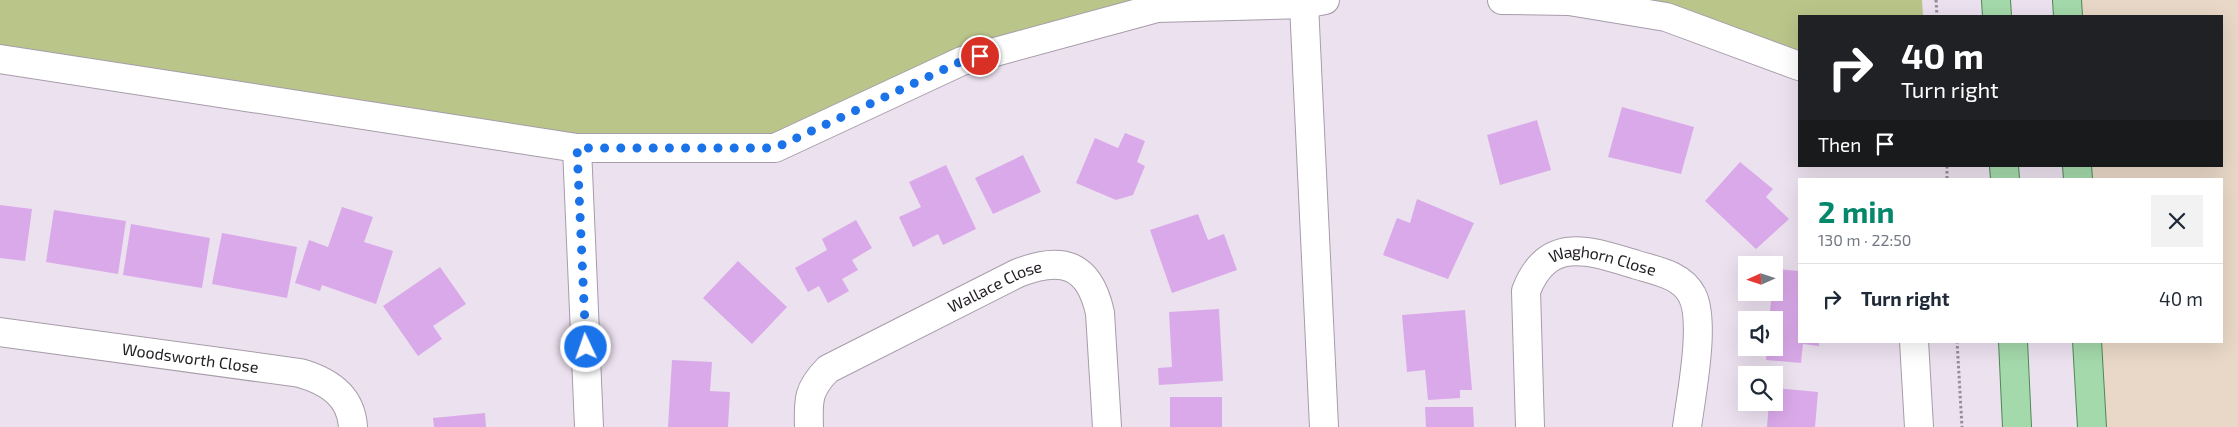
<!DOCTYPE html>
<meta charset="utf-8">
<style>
body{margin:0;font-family:"Exo 2",sans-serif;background:#f2f2f3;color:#1f2937;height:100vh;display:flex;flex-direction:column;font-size:19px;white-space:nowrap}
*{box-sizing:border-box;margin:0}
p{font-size:16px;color:#747a83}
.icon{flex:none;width:28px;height:28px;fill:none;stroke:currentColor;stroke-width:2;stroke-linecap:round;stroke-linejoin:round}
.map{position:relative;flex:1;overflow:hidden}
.details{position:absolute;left:1798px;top:178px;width:425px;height:165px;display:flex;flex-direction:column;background:#fff;border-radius:0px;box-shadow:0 5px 20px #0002}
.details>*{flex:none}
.guide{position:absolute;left:1798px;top:15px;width:425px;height:152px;border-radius:0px;box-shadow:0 5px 20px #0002;background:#202124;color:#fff;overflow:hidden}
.needle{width:32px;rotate:267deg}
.tools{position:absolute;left:1738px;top:256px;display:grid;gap:10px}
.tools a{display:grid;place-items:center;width:45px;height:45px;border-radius:0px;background:#fff;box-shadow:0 5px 20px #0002;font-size:25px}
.pin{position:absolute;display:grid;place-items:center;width:42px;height:42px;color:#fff;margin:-21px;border:2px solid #fff;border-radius:50%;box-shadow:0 1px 5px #0007}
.me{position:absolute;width:55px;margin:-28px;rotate:357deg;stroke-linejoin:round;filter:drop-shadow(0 0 4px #0008)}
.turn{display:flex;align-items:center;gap:18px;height:105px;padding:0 20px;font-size:22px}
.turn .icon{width:65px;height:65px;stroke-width:2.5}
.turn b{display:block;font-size:35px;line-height:42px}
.then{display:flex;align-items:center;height:48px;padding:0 20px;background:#0003;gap:10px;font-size:19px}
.round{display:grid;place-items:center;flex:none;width:52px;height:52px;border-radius:0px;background:#f2f2f3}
.overview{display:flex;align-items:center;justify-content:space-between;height:85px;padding:0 20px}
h1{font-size:30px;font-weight:700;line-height:38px;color:#04876a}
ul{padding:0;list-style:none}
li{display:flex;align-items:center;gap:15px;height:70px;padding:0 20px;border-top:1px solid #e0e1e3}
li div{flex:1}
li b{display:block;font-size:19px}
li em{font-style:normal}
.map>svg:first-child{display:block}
</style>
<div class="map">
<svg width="2238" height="427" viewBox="0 0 2238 427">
<rect width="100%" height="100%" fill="#ece1ef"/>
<!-- education -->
<path fill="#e9d8c7" d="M2063,0H2238V427H2089L2084,341H2221V179H2074L2073,166H2221V16H2064Z"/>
<!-- green -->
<path fill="#bac58a" d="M0,0H1176L1110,11L785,141L600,138L0,53Z
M1538,0H1922L1923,16H1799V63Z"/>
<!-- building -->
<path fill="#daa9e9" d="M1622,107L1694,127L1681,174L1608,157Z
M1537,120L1551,170L1500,185L1487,135Z
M1125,133L1145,141L1137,162L1145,166L1133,195L1116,200L1076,183L1095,138L1118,148Z
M1023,155L1041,192L993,214L975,178Z
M1740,162L1773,189L1766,197L1789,219L1756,249L1705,201Z
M946,165L976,229L943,245L938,234L913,247L899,217L921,207L909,182Z
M1417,199L1474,223L1448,279L1383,255L1397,218L1410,223Z
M0,205L32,209L25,261L0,258Z
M342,207L373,217L364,242L393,251L376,304L322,285L320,291L295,283L309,240L328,247Z
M54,210L126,221L118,274L46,262Z
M1198,214L1208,240L1224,234L1237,270L1172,293L1150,230Z
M856,220L872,248L852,260L858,270L842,279L849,291L828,303L819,286L808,292L795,268L827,250L822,239Z
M131,224L210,238L202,288L123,275Z
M222,233L297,247L287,298L212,284Z
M738,261L787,307L752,344L703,298Z
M440,267L466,304L433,326L442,339L418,356L383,306Z
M1774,269L1799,271V341H1819V346L1803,344L1801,363L1766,360L1767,348H1774V320H1769L1772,292H1774Z
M1219,309L1223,381L1159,385L1158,368L1172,367L1169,312Z
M1465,310L1472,390H1460V398L1428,400L1425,370L1407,372L1402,315Z
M672,360L712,362L710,391L730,392L728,427H668Z
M1774,388L1818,392L1815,427H1767L1769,402H1774Z
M1170,397H1222V427H1170Z
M1425,407H1473L1474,427H1426Z
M485,413L486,427H434L433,418Z"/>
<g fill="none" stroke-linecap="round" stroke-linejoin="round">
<!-- minor casing -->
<g stroke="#a79caa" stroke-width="30">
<g id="minor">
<path d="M1502,0L1569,1L1666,17L1799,66"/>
<path d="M1304,4L1324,427"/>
<path d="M0,59L577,148H775L962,61L1157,8L1304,4L1325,0"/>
<path d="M577,148L589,427"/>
<path id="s1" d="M0,332L300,373C328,381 351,395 353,427"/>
<path d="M1914,341L1919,427"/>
<path id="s2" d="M809,427C808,400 808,389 828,369L1018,273C1062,256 1089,263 1100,313L1107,427"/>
<path id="s3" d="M1530,427L1526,291C1548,234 1591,251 1637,265C1657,271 1682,275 1692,295C1706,321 1691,396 1687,427"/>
</g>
</g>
<!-- major casing -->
<g stroke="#4f8756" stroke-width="30">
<path id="major" d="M1996,0L1997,16
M2067,0L2068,16
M2004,166L2005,179
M2077,166L2078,179
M2013,341L2017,427
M2087,341L2092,427"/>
</g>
<!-- path -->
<path stroke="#958d97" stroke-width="3" stroke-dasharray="2.5 2.5" stroke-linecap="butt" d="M1936,0L1937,16
M1947,166V179
M1957,341L1962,427"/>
<!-- minor -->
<use href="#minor" stroke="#fff" stroke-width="28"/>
<!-- major -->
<use href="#major" stroke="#a4d9ab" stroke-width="28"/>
</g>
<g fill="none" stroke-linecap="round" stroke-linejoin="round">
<!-- route -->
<path stroke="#1a73e8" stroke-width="9" stroke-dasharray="0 16.2" d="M586,347L577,148H775L962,61L980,56"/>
</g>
<g text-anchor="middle" stroke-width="5" stroke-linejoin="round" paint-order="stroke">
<!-- street labels -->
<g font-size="16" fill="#201c21" stroke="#f9eefd">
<text dy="6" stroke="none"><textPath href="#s3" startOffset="232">Waghorn Close</textPath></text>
<text dy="6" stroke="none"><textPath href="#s2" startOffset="250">Wallace Close</textPath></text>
<text dy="6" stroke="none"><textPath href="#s1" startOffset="192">Woodsworth Close</textPath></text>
</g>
</g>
</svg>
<div class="tools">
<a><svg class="needle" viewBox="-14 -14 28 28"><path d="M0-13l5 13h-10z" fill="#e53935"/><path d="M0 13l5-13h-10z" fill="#747a83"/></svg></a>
<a><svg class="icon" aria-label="sound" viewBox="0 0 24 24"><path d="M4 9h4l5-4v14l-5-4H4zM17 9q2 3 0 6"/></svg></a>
<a><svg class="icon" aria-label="search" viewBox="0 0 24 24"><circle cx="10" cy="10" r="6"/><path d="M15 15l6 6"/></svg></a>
</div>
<div class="pin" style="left:980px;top:56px;background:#d93025"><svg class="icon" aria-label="arrive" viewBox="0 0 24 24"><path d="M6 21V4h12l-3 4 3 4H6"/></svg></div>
<svg class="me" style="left:586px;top:347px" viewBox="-20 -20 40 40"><circle r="17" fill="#1a73e8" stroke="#fff" stroke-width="3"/><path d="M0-11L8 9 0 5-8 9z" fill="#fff"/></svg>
<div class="guide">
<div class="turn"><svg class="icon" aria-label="right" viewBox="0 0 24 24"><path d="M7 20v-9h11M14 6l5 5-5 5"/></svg><div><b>40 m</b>Turn right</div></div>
<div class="then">Then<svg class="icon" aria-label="arrive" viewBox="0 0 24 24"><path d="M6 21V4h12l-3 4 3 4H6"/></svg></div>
</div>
<section class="details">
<div class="overview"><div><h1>2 min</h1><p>130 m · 22:50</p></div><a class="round"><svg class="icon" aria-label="close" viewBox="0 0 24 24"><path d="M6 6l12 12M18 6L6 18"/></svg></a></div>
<ul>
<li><svg class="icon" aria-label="right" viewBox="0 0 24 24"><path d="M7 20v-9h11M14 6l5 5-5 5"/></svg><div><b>Turn right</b></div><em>40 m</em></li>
</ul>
</section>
</div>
